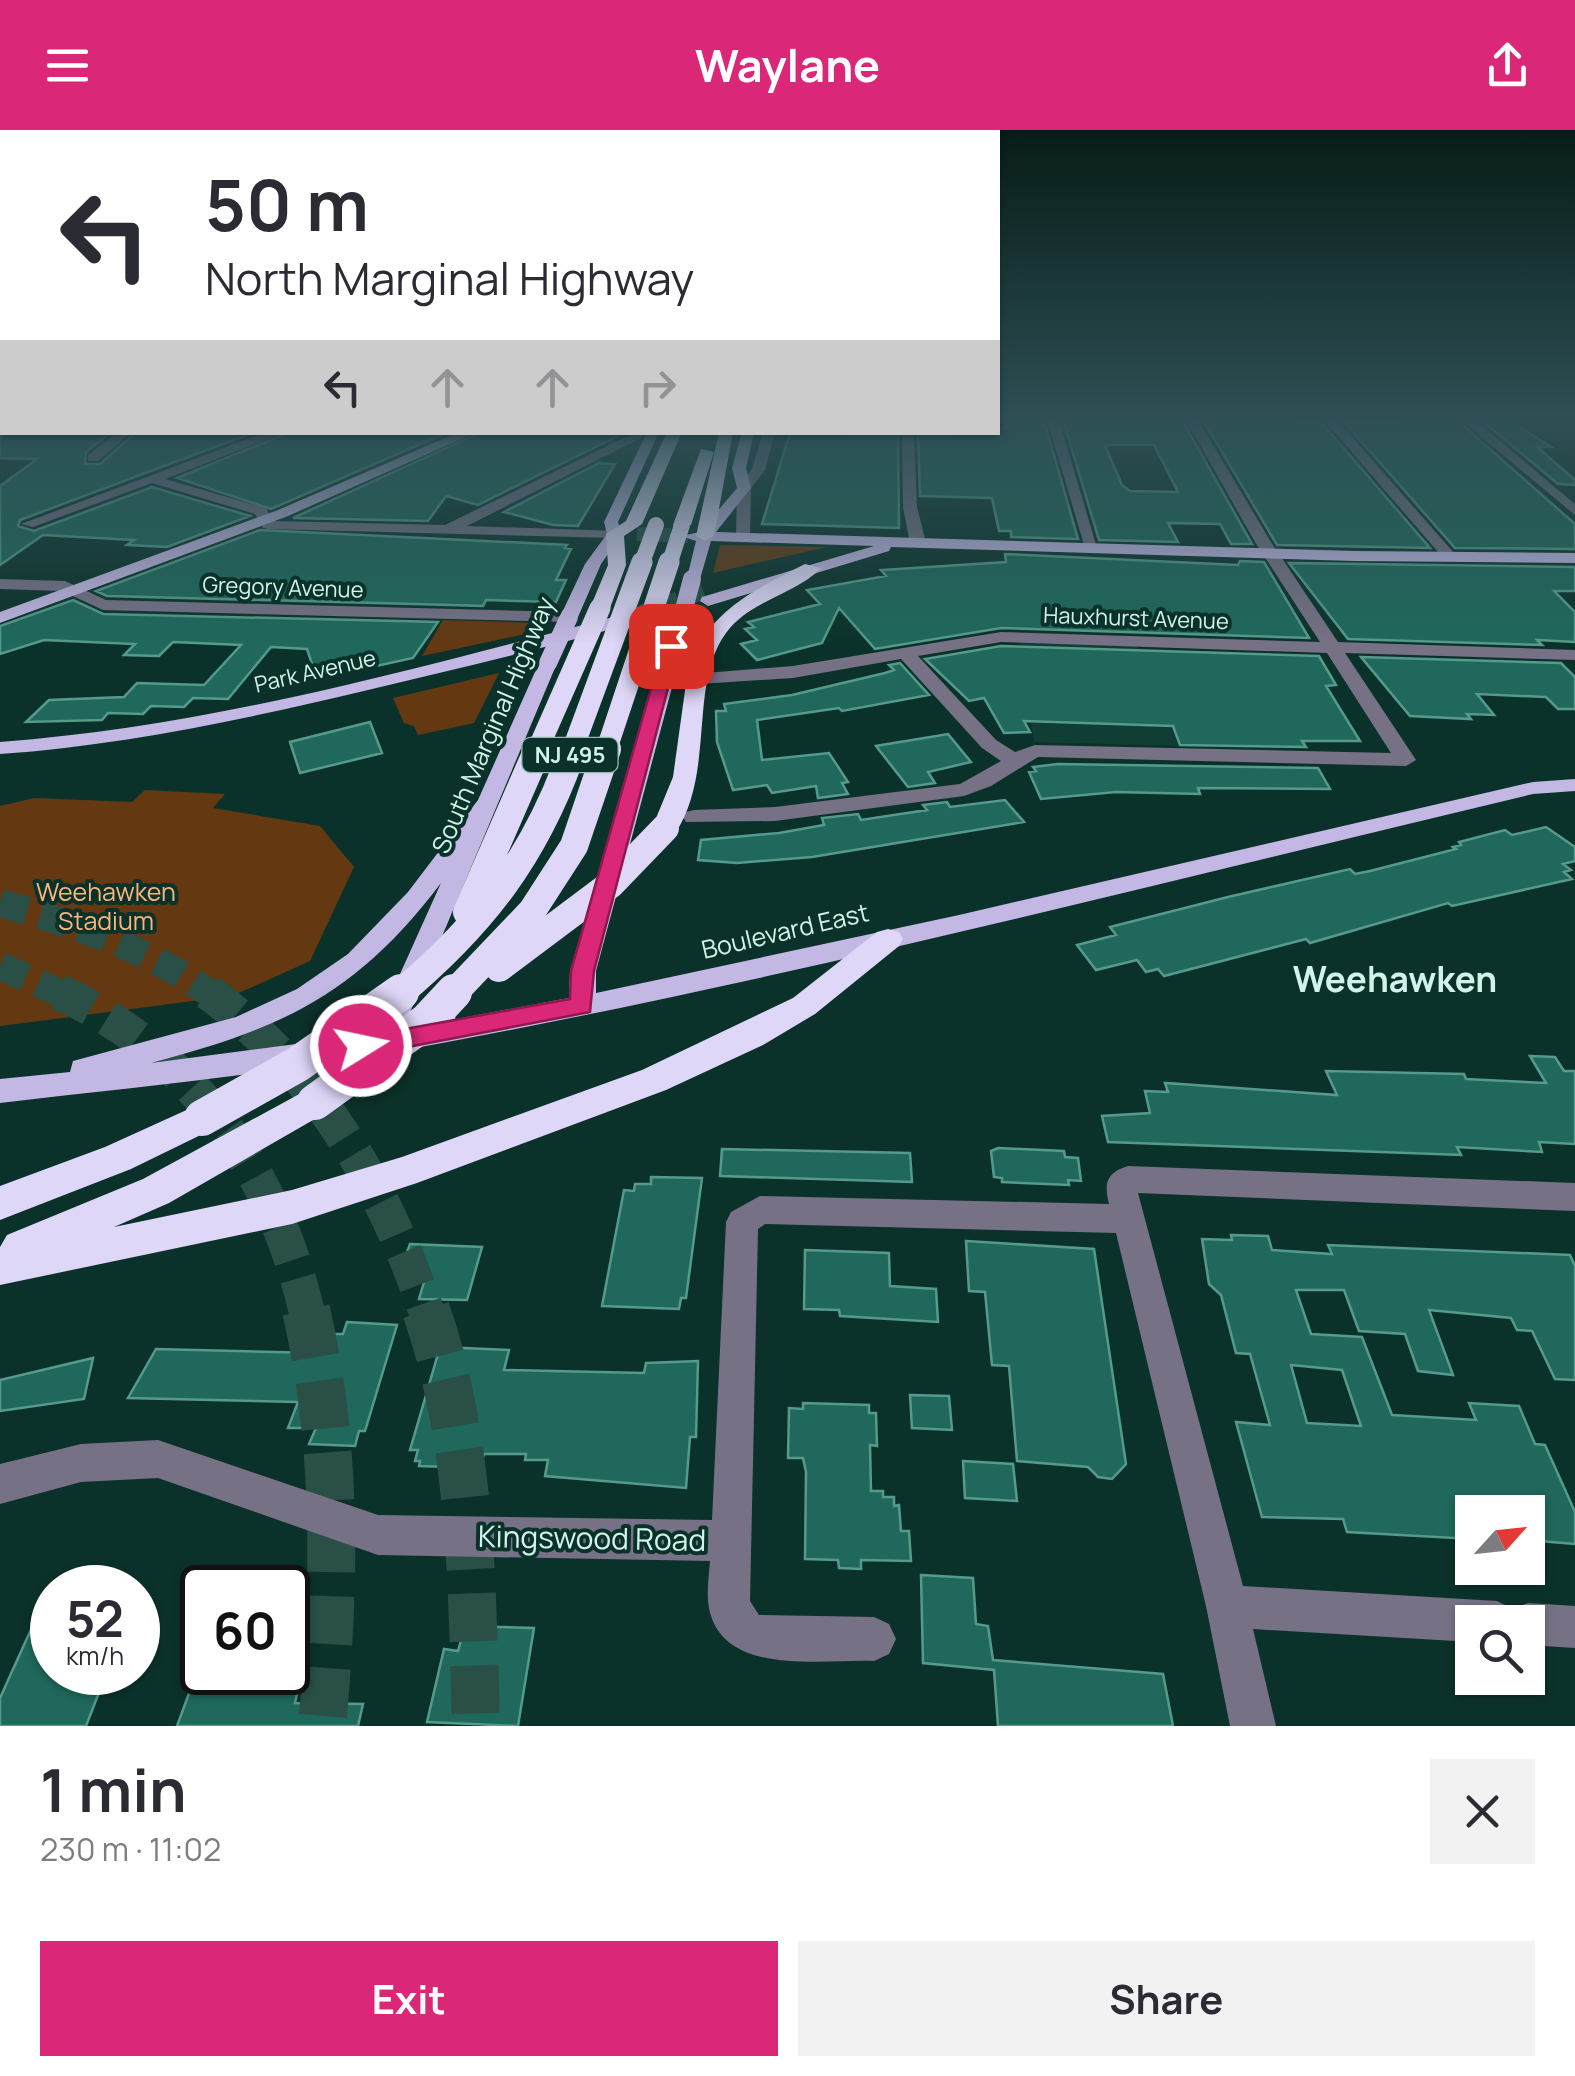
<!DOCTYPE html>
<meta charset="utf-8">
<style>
body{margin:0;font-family:Manrope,sans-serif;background:#f2f2f3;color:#2b2b33;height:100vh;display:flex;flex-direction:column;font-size:38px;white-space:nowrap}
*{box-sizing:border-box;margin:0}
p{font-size:32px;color:#7c7c81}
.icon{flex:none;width:55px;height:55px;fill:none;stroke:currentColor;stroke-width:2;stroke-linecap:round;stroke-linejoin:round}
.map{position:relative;height:1596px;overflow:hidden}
.side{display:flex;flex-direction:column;background:#fff;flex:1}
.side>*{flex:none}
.banner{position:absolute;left:0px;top:0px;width:1000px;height:305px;box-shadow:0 2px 8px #0004;background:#fff;color:#2b2b33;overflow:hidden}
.needle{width:65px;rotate:63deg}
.controls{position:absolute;left:1455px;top:1365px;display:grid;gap:20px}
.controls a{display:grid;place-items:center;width:90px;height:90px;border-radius:0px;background:#fff;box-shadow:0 2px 8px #0004;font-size:50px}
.speed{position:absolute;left:30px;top:1435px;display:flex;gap:20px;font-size:50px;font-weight:700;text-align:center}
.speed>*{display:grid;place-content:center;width:130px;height:130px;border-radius:50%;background:#fff;box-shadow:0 2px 8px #0004;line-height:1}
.speed small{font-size:25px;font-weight:400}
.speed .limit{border:5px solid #111;border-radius:15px;background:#fff;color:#111}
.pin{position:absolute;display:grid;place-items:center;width:85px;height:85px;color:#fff;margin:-42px;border-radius:20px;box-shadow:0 5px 15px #0006}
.me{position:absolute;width:110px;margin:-55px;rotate:80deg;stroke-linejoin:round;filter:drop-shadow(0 0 8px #0008)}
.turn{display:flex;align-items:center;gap:35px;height:210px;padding:0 40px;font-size:45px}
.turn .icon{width:130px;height:130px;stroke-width:2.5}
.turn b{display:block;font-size:70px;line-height:85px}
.lanes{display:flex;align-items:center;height:95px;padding:0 40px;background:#0003;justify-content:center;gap:50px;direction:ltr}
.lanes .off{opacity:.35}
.round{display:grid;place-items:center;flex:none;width:105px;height:105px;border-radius:0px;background:#f2f2f3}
.overview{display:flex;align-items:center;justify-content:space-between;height:170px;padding:0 40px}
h1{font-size:60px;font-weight:700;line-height:75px}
.action{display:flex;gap:20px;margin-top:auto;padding:20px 40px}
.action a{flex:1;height:115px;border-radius:0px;background:#db2777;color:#fff;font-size:40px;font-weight:700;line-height:115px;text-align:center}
.action a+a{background:#f2f2f3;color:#2b2b33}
header{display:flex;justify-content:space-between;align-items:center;height:130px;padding:0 40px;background:#db2777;color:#fff;font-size:45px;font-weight:700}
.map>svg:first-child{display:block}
</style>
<header><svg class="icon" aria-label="menu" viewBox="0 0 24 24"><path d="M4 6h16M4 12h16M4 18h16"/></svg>Waylane<svg class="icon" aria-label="share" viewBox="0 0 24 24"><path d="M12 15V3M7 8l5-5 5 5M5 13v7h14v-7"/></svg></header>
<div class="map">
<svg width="1575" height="1596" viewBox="0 0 1575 1596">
<rect width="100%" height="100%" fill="#0b322a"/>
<!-- built -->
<path fill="#103d34" d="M1019,512L1137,515L1179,616L1034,612Z"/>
<!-- green -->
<path fill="#643912" d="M720,415L827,417L713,443Z
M443,490L539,493L535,502L422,526Z
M499,543L474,593L418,605L414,596L404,593L393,568Z
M145,660L225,664L213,678L320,696L354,737L310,831L232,866L0,896V676L34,668L132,672Z"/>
<!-- building -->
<path fill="#1f685b" stroke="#559a8b" stroke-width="2.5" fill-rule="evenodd" d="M1005,290H1044L1078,409L1011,407V401H999L992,368L920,366L918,306L998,302V298H1006Z
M1063,290H1182L1252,414H1231L1220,394L1168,393L1178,412L1099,410ZM1105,315H1154L1178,362L1130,361L1122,355Z
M1203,290L1321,292L1430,418L1277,415Z
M1457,290L1575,394V419L1455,418L1345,293Z
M1481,290H1509L1551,317H1537L1575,350V355L1558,354Z
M111,302L86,322L85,334H100L136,302H255L20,390L18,396L34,401L152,357L250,386L167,417L127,415L134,410L43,405L0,435V356L37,329L0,328V304Z
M290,302H448L271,379L177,348Z
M481,302H626L478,375L446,366L428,391L293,388Z
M790,303L898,306L899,398L762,394Z
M599,333L615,334L578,396L553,395L504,382Z
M260,400L567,415L565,418L571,419L556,450H566L556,472L486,470L483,476L450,475L107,466L96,461Z
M1005,424L1238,435L1240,431L1264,432L1309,508L1001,498L875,519L839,478L822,513L757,530L741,514L757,510L745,499L754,497L748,492L820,474L807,460L886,446L881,440L1006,432Z
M1289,433L1575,437V461H1554L1575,482V512L1537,510L1542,515L1348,509Z
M73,470L103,484L438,492L413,528L317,549L307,519L271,517L228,569L193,568L184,577L151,576L143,584L108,583L102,590L26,592L49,570L124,567L137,553L204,555L241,515L173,512L159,526L124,525L135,514L44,510L0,524V496Z
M1001,516L1319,526L1336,555L1326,556L1360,611H1302L1306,617L1180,615L1173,596L1024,591L1030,602L1004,603L984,568L969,571L925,529Z
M1361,527L1561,533L1575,547V579H1558L1546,567L1477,564L1494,585L1467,584L1471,589L1410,586Z
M900,533L929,565L842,581L839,578L757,590L762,630L829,623L848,652L842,653L848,664L818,668L816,656L772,663L767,655L733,660L717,612L716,581H726L724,574L792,565L885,543L894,540L889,535Z
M370,592L382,623L300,643L290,612Z
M948,604L971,632L928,642L935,653L908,657L876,616Z
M1058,634L1318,638L1330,659L1198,658L1200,664L1116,662L1041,669L1029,642L1036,641L1033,637Z
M1005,670L1024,692L812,727L737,733L698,730L701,710L779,703L824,695L822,688L858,684L861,690L927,680L923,675L947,672L950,677Z
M1546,697L1575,717V731L1563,734L1571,740L1564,742L1572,749L1452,776L1448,773L1310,813L1306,809L1164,846L1158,839L1146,842L1137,830L1096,840L1077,815L1116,805L1110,797L1228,767L1350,739L1355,744L1370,741L1456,719L1453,717L1461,715L1459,712L1505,700L1512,705Z
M1530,926L1555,927L1564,941H1575V1014L1539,1012L1542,1022L1457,1017L1461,1025L1108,1012L1102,986L1150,983L1145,961L1168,962L1165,953L1337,965L1326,941L1464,944L1466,949L1546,953Z
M998,1018L1064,1021L1065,1027L1078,1028L1081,1051L1068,1050L1069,1055L1002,1052V1048L994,1047L991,1021Z
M722,1019L910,1023L912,1052L720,1046Z
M651,1047L702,1048L686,1168H681L679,1179L602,1176L624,1060L634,1061L635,1054H651Z
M1231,1105L1268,1106L1272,1120L1332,1124L1328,1115L1570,1125L1575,1136V1250L1555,1249L1532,1201L1517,1200L1511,1188L1429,1180L1453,1245L1418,1241L1405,1204L1359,1201L1344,1160H1296L1311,1204L1362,1207L1392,1285L1476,1290L1469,1273L1519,1276L1535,1314L1545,1315L1575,1382V1414L1528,1410V1382H1472V1409L1347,1402L1343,1389L1262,1387L1236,1292L1270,1295L1250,1224L1236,1223L1221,1165L1209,1154L1202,1109L1232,1110ZM1291,1235L1342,1240L1361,1296L1307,1293Z
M966,1111L1094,1119L1126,1334L1112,1349L1098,1347L1088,1337L1017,1331L1009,1236L992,1235L985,1162L969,1161Z
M410,1114L482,1117L467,1170L419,1169L427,1142L400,1141Z
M805,1120L889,1123L890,1156L936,1159L938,1192L840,1186L839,1180L804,1179Z
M347,1192L397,1195L365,1301H359L355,1316L309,1314L316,1298H288L298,1272L128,1268L156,1219L315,1223L322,1204H343Z
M440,1217L509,1220L504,1240L644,1243L646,1233L698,1231L696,1307H690L686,1358L545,1346L548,1330H525L526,1324H484L480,1338L419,1336L420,1331H415L418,1320H410Z
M93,1228L84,1269L0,1281V1250Z
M910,1265L949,1266L952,1300L912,1298Z
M803,1273L869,1275V1283H876L877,1316L870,1315L871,1361H883V1367H894V1376L899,1375L901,1401H909L911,1431L861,1430V1439L839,1438L838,1430L805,1429L806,1342L803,1328H788L789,1278L803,1279Z
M963,1331L1013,1334L1017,1371L965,1368Z
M921,1445L973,1448L976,1494L988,1496L993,1530L1163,1544L1173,1596H998L994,1540L923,1533Z
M52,1453V1542H107L86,1596H0V1568Z
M465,1496L534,1498L518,1596L427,1592L444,1519L458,1521Z
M195,1547L299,1555L295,1573L363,1574L358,1596H177Z"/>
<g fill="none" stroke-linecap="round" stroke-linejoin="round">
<!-- major-tunnel-far1 -->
<path stroke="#294f47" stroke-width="14" stroke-dasharray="14 6" stroke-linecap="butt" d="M637,404L688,406"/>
<!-- major-tunnel -->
<path stroke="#294f47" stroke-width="18" stroke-dasharray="18 9" stroke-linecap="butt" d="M636,486L710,458"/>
<!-- highway-tunnel-far2 -->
<path stroke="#294f47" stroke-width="28" stroke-dasharray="28 14" stroke-linecap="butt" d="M0,773C76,795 147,818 212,865
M0,836L64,865"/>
<!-- highway-tunnel-far1 -->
<path stroke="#294f47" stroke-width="36" stroke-dasharray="36 19" stroke-linecap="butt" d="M59,862C192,922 275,1042 307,1183
M208,862C319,944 383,1054 427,1183"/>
<!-- highway-tunnel -->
<path stroke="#294f47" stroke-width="48" stroke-dasharray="48 24" stroke-linecap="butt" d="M306,1180C338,1319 335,1454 322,1596
M426,1180C472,1312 472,1458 476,1596"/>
<!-- minor -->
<path fill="#777186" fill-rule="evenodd" d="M1047,290H1059L1098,421L1085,418Z
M1186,290H1198L1271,412L1338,512L1575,520V530L1345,523L1416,630L1406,636L1038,627L991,656L964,666L775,691L686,692L683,687L686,682L694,680L775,677L960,654L1001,631L982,618L901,529L793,548L699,554L690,548L692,544L793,536L1001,502L1320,512L1255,412ZM1001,512L1327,523L1391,623L1035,615L1015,622L996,610L918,526Z
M1324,290H1337L1455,424V430H1445Z
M1461,290H1475L1575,374V385Z
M0,292H2V300H0Z
M118,302H132L98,331H88V325Z
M267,302H286L165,349L266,378L273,391L445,395L636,302H653L467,396L620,401L622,404L615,408L268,399L263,398L255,384L152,353L33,397L21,394Z
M763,302H775L765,340L751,358L750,407L743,411L736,407L737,358L752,339Z
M902,302H914L917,377L926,413L918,418L910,413L903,377Z
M0,449L65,451L106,470L569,482L578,487L569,492L103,480L62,461L0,459Z
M1128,1036L1575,1053V1081L1138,1063L1243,1456L1497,1471L1513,1479L1528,1473L1575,1476V1518L1528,1515V1492H1472V1512L1253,1499L1276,1596H1230L1206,1476L1116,1103L765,1094L758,1099L750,1471L759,1485L874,1487L889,1494L896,1509L889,1524L874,1531C818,1529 716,1548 708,1471C707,1458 709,1444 710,1431L378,1425L158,1348L81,1352L0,1374V1334L81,1314L158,1310L378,1385L712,1390L726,1092L731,1082L760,1066L1109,1074C1104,1053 1106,1043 1128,1036Z"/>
<!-- major -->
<path fill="#c3b7e3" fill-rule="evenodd" d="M459,302H477L288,386L0,493V482L278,380Z
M647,302H659L618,392L622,404L601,434L578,487L563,491L560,487L585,434L607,404L604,392Z
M742,302H754L746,338L751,358L716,402L1355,421L1575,423V433L1355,431L891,417L889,421L708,476L700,471L702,467L874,416L711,411L700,449L686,452L696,411L681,406L700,402L737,358L732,338Z
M636,481L642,482V490C552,517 460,538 368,560C246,589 125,615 0,624V612C217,596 427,535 636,481Z
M680,489L689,494L596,841V863L959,785L1533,652L1575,649V661L1533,664C1150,755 769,855 382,924C256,946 128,958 0,973V949L70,942L73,931L236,887L297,859L348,824L408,762L478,670L539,533L548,528L557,533L403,899L569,868L570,841L671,494ZM441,753L373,904L151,933C283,898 356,865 441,753Z"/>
<!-- highway -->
<path fill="#dfd7f7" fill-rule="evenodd" d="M667,302H682L642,394L624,406L626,435L610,478L593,482L590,478L608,435L606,404L626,391Z
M719,302H733L714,406L705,411L696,406Z
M701,319L714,322L691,395L676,399L673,395Z
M805,434L821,438C795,465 750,470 726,503C688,555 716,641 675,704H655L652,698L673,647L687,546L675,525L670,494L680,488L687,490L696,519C720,475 762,456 805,434Z
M888,799L899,802L903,809L899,816L815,884L763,915L666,960L417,1053L292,1094L0,1155V1117L7,1105L143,1049L303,962L315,958L327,962L333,972L327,982L169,1073L114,1097L292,1060L402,1027L642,940L793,868L877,802Z
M202,973L215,978L220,988L215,998L131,1039L0,1090V1056L105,1017Z"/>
<!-- major-bridge -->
<path stroke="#c3b7e3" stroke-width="18" d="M680,494L692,449
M548,533L569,487"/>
<!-- highway-bridge-far3 -->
<path stroke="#dfd7f7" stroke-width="16" d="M641,435L656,395
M669,435L682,395"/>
<!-- highway-bridge-far2 -->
<path stroke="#dfd7f7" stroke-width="21" d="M537,621L600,478
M572,621L642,432
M606,621L669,432"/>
<!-- highway-bridge-far1 -->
<path stroke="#dfd7f7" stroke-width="28" d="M467,782L538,619
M499,838L611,754L665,698
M398,865C484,793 536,725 573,619
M452,865L532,781L574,716L607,619"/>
<!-- highway-bridge -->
<path stroke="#dfd7f7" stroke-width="36" d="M425,893L454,862
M315,972L438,883
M202,988L298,934L401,862"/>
</g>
<!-- sky -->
<linearGradient id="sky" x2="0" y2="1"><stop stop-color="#061c17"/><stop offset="0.56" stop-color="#2e4f55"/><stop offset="1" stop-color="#2e4f55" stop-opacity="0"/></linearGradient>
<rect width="1575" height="514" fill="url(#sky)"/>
<!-- route -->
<path fill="#db2777" stroke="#8e194d" stroke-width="2.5" d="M671,511L679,516L594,841L590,882L361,926L352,923L348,916L352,910L361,907L570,869L571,841L663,516Z"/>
<g text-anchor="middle" stroke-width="8" stroke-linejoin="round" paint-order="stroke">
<!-- far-street labels -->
<g font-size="22" fill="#d1f3ea" stroke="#0b322a">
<text transform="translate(283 457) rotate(2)" y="8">Gregory Avenue</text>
<text transform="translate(1136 488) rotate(2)" y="8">Hauxhurst Avenue</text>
<text transform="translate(315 541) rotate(-13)" y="8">Park Avenue</text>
</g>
<!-- shield labels -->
<rect fill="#0b322a" stroke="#96b9b0" stroke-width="2.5" x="522.5" y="608" width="95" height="34" rx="8"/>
<g font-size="22" font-weight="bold" fill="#d1f3ea">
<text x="570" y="633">NJ 495</text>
</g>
<!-- street labels -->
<g font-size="25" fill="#d1f3ea" stroke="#0b322a">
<text transform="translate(493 595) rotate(-67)" y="9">South Marginal Highway</text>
<text transform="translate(785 801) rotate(-13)" y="9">Boulevard East</text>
</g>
<!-- park labels -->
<g font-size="25" fill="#fcb37c" stroke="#0b322a">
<text x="106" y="771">Weehawken<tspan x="106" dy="29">Stadium</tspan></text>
</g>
<!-- near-street labels -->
<g font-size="30" fill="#d1f3ea" stroke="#0b322a">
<text transform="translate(592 1409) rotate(1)" y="10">Kingswood Road</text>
</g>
<!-- district labels -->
<g font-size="35" font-weight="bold" fill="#d1f3ea" stroke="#0b322a">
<text x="1395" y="862">Weehawken</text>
</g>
</g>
</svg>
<div class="controls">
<a><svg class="needle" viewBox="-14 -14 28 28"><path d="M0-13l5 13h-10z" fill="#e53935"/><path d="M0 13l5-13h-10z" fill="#7c7c81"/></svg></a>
<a><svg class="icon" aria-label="search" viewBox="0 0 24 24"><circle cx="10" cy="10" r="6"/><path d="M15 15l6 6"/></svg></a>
</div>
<div class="speed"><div>52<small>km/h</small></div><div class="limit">60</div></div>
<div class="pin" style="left:671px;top:516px;background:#d93025"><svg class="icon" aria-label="arrive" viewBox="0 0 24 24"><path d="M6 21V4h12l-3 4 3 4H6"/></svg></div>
<svg class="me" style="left:361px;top:916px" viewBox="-20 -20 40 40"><circle r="17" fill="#db2777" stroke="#fff" stroke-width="3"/><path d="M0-11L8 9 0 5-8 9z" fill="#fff"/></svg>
<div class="banner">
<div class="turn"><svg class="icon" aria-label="left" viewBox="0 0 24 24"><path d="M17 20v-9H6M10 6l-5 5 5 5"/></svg><div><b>50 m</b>North Marginal Highway</div></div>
<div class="lanes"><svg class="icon" aria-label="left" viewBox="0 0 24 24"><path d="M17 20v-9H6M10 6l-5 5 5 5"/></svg><svg class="icon off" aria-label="ahead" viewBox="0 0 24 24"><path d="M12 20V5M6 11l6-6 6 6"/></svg><svg class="icon off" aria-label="ahead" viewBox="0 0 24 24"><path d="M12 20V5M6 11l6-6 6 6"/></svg><svg class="icon off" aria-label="right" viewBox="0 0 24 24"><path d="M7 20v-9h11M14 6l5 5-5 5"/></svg></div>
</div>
</div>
<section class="side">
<div class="overview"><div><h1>1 min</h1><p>230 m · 11:02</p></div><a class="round"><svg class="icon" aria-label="close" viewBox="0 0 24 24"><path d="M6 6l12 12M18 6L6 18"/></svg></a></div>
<div class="action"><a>Exit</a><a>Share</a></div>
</section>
